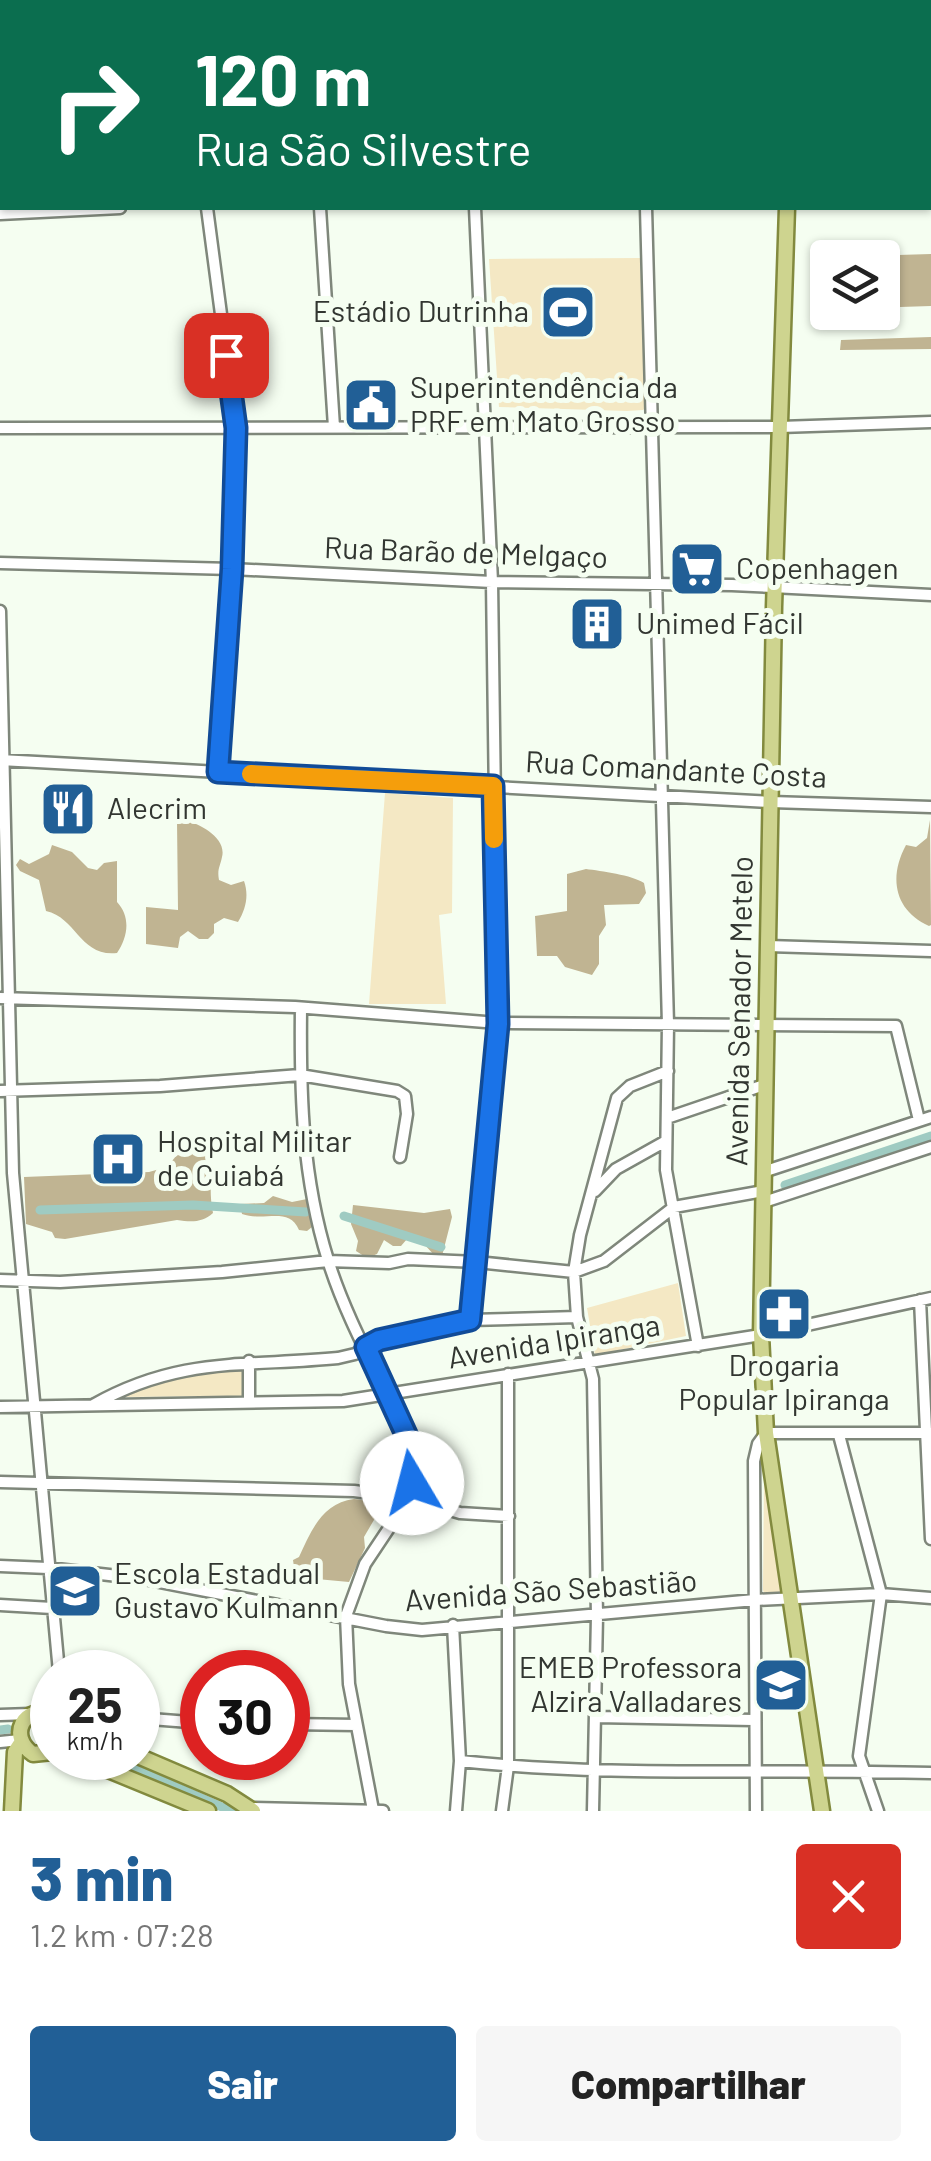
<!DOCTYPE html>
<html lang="pt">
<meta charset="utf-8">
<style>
body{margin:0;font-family:Barlow,sans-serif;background:#f6f6f6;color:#222;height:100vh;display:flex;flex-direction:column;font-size:38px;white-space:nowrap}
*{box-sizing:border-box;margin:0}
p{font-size:32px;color:#767676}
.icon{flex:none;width:55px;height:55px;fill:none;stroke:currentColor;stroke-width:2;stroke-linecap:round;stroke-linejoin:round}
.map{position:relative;height:1811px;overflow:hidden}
.sheet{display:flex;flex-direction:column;background:#fff;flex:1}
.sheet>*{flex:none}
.top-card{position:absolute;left:0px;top:0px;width:932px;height:210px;box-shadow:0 2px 8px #0004;background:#0b6e4f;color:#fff;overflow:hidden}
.controls{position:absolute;left:810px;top:240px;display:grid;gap:20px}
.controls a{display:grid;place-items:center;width:90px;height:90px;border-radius:10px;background:#fff;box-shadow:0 2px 8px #0004;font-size:50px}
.speed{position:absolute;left:30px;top:1650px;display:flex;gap:20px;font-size:50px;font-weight:700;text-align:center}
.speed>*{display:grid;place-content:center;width:130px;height:130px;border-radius:50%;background:#fff;box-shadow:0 2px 8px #0004;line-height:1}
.speed small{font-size:25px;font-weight:400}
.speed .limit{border:15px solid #d22;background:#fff;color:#111}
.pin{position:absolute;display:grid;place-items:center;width:85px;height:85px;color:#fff;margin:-42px;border-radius:20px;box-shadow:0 5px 15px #0006}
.me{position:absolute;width:110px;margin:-55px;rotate:352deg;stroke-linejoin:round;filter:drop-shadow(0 0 8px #0008)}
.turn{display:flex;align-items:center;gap:35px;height:210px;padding:0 30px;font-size:45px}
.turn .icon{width:130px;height:130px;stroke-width:2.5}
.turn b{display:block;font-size:70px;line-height:85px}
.round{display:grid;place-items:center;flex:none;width:105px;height:105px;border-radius:10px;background:#f6f6f6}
.summary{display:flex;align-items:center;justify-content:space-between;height:170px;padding:0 30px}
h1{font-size:60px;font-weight:800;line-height:75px;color:#215f96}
.button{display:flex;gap:20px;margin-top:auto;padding:20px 30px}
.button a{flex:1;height:115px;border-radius:10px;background:#215f96;color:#fff;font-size:40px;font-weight:800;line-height:115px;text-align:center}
.button a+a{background:#f6f6f6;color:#222}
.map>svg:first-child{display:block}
</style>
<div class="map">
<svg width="931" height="1811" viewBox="0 0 931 1811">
<rect width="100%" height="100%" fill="#f5fef1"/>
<!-- green -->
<path fill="#f4e8c4" d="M640,258L648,405L643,410L627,411L499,407L489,259Z
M385,793L453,798L452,913L439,915L446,1004H369Z
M678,1283L686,1336L595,1355L587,1308Z
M243,1365L244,1396L117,1397L160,1380Z
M764,1474H767L781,1595L765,1596L763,1590Z"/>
<!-- forest -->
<path fill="#c0b492" d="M931,254V306L900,307L898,255Z
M931,337V349L840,350L841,340Z
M185,820C200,824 227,838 222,857C220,867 217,869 219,880L231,885L244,881C249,895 246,909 238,922L224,918L214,924V933L208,939H199L188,931L180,937L178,948L146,944V907L178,910L177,821Z
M930,820L931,925L929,926C895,911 888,878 906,845L916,847L927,838Z
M52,845L72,852L88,868L97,870L104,863L117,861V902C131,917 128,937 117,953C80,957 77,918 46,911L39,880L20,871L16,865L20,859L29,864L49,854Z
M586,869C601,871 632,875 644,883L646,893L639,904L604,905L606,925L599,936V964L592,975L565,967L557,956H537L535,916L567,911V874Z
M186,1144L213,1154C211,1173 209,1195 213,1213C202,1223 191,1222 177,1220L65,1239L55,1238L52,1232L26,1224L24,1177L149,1172L167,1167Z
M273,1196L292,1202L307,1199L312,1227L307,1231L299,1230C289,1206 265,1222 242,1214L240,1204L264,1203Z
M353,1205L424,1213L450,1209L452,1217L442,1256H435L424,1244L407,1239L401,1246H393L384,1240L377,1254L367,1258L356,1251L358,1241L351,1224Z
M354,1499L380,1502L378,1513L364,1537L365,1548L349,1582L306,1578L294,1567L293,1560L299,1557C311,1531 322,1503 354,1499Z"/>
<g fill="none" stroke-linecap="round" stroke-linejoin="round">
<!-- canal -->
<path stroke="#9fcbc2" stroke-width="9" d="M785,1185L931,1136
M40,1210L193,1205L306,1212
M344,1216L441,1247
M0,1730L8,1729
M110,1758L231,1811"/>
<!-- minor casing -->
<g stroke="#7f877b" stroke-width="15">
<path id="minor" d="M183,0V2
M312,0V2
M453,0V2
M638,0V2
M930,20L931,19
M207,208L236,428L232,569L218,772
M320,208L334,427
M646,208L668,1024L666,1170L698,1346
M0,214L120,208
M0,428L780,427L931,422
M0,563L232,569L492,582L732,585L931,595
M0,611L13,1173L59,1672
M0,760L771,802L931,807
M768,946L931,951
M0,998L295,1007L498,1023L896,1026L919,1120
M301,1008C300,1094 302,1177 328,1260C347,1322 384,1384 410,1443L412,1483L409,1498L365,1564L346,1616L349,1684L373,1810
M0,1091L160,1086L300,1075L397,1091L405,1096L407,1114L400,1157
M667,1118L767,1084
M766,1171L931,1117
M595,1191L616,1169L666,1141
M764,1202L931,1147
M0,1280L60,1282L222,1272L328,1261L389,1263L408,1259L477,1262L574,1272L604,1261L674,1207L764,1191
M920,1300L931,1539
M470,1320L498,1023L492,582L475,208
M249,1361V1401
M93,1405C180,1356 245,1367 338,1358L355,1354L379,1339L470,1320L577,1317
M0,1407L343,1401L761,1335L931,1298
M839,1435L881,1594L859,1756L878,1811
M0,1482L354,1491L409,1498L460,1513L509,1516
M0,1566L48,1568L144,1579L386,1626L422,1630L755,1600L881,1594L931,1598
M0,1605L52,1608
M453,1625L460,1761L456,1811
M41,1712L52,1699
M0,1715L30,1714
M596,1717L753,1720
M138,1718L202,1723
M288,1724L356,1725
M0,1742L20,1740
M460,1761C616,1778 774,1768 931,1773
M249,1808L383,1811
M502,1811L508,1766V1374
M593,1811L597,1616L593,1379L577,1317L574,1272L580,1235L617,1098L630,1086L668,1071
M756,1811L754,1461L758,1444L766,1433H931"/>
</g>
<!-- major casing -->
<g stroke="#828a3e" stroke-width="19">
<path id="major" d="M800,2V0
M930,156H931
M787,208L774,607L761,1335L766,1433L822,1811
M52,1715C24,1704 7,1736 33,1754L52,1752
M138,1756L227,1794L253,1811
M79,1758L208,1811
M12,1811L15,1752L21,1743"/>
</g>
<!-- minor -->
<use href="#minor" stroke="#fff" stroke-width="10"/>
<!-- major -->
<use href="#major" stroke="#ced48f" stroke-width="14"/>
</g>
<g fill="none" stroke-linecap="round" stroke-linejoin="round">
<!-- route casing -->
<g stroke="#114b97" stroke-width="25">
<path id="route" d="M226,355L236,428L232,569L218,772L493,786L498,1024L470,1320L379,1340L366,1347L410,1443L412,1483"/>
</g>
<!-- route -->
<use href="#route" stroke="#1a73e8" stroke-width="18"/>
<!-- slow -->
<path stroke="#f59e0b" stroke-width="18" d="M251,774L493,786L494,839"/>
</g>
<!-- icons -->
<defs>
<g id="stadium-square" transform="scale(2.875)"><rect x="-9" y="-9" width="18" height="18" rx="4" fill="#215f96" stroke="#f5fef1"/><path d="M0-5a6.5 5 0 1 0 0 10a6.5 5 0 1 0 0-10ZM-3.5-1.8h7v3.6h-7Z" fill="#fff"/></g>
<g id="civic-square" transform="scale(2.875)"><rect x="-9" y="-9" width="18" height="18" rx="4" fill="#215f96" stroke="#f5fef1"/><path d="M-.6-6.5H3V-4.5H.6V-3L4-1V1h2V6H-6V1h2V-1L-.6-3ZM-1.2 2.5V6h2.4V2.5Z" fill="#fff"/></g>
<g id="supermarket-square" transform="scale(2.875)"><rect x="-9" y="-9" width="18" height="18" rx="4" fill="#215f96" stroke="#f5fef1"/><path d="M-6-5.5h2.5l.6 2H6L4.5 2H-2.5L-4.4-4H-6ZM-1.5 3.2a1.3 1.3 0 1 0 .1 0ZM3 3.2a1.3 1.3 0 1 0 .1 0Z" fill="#fff"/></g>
<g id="building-square" transform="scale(2.875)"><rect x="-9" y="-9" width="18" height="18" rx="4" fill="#215f96" stroke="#f5fef1"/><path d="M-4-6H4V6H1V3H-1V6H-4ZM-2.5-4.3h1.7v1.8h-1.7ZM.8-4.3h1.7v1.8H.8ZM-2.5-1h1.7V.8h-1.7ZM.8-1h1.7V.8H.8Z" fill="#fff"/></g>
<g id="restaurant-square" transform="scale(2.875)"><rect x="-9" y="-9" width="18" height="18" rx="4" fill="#215f96" stroke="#f5fef1"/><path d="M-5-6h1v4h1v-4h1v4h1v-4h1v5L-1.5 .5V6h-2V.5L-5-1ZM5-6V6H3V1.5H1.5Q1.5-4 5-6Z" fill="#fff"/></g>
<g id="hospital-square" transform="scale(2.875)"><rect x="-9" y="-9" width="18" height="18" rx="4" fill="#215f96" stroke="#f5fef1"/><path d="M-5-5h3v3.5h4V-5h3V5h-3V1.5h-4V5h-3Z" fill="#fff"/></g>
<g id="pharmacy-square" transform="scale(2.875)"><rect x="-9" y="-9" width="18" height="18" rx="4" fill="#215f96" stroke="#f5fef1"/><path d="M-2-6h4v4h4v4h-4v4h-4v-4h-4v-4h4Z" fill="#fff"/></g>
<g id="school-square" transform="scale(2.875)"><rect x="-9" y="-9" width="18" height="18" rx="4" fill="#215f96" stroke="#f5fef1"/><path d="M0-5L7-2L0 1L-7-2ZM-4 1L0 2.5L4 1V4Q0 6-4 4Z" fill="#fff"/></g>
</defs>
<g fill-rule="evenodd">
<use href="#stadium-square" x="568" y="312"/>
<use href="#civic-square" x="371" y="405"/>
<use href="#supermarket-square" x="697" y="569"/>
<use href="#building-square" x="597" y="624"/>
<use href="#restaurant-square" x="68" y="809"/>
<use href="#hospital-square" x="118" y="1159"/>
<use href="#pharmacy-square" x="784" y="1314"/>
<use href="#school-square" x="75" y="1591"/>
<use href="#school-square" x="781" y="1685"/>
</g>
<g text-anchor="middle" stroke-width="10" stroke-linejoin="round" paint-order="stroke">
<!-- poi labels -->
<g font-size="30" fill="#323631" stroke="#f5fef1" text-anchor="start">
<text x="529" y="322" text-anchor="end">Estádio Dutrinha</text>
<text x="410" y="398">Superintendência da<tspan x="410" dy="34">PRF em Mato Grosso</tspan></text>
<text x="736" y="579">Copenhagen</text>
<text x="636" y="634">Unimed Fácil</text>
<text x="107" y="819">Alecrim</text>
<text x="157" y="1152">Hospital Militar<tspan x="157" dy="34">de Cuiabá</tspan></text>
<text x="784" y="1376" text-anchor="middle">Drogaria<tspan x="784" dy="34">Popular Ipiranga</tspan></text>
<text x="114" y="1584">Escola Estadual<tspan x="114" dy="34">Gustavo Kulmann</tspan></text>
<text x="742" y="1678" text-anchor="end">EMEB Professora<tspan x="742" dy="34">Alzira Valladares</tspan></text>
</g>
<!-- street labels -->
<g font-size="30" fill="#323631" stroke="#f5fef1">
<text transform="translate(466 553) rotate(2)" y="10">Rua Barão de Melgaço</text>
<text transform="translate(676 770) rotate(3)" y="10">Rua Comandante Costa</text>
<text transform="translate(740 1011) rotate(-89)" y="10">Avenida Senador Metelo</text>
<text transform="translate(554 1342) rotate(-9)" y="10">Avenida Ipiranga</text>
<text transform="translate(551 1591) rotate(-4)" y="10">Avenida São Sebastião</text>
</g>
</g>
</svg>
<div class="controls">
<a><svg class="icon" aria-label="layers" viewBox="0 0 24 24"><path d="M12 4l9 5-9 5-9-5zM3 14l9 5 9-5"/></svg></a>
</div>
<div class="speed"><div>25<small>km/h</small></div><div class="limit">30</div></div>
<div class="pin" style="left:226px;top:355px;background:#d93025"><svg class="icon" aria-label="arrive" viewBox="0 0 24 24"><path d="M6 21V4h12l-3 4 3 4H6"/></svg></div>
<svg class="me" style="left:412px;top:1483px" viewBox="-20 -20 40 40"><circle r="19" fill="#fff"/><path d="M0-13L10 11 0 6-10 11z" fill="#1a73e8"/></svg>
<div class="top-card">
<div class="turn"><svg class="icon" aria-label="right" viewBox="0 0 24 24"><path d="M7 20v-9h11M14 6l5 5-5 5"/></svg><div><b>120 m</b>Rua São Silvestre</div></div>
</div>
</div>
<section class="sheet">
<div class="summary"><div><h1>3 min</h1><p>1.2 km · 07:28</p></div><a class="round" style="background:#d93025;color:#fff"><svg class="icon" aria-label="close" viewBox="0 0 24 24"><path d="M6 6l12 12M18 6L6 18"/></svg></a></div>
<div class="button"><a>Sair</a><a>Compartilhar</a></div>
</section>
